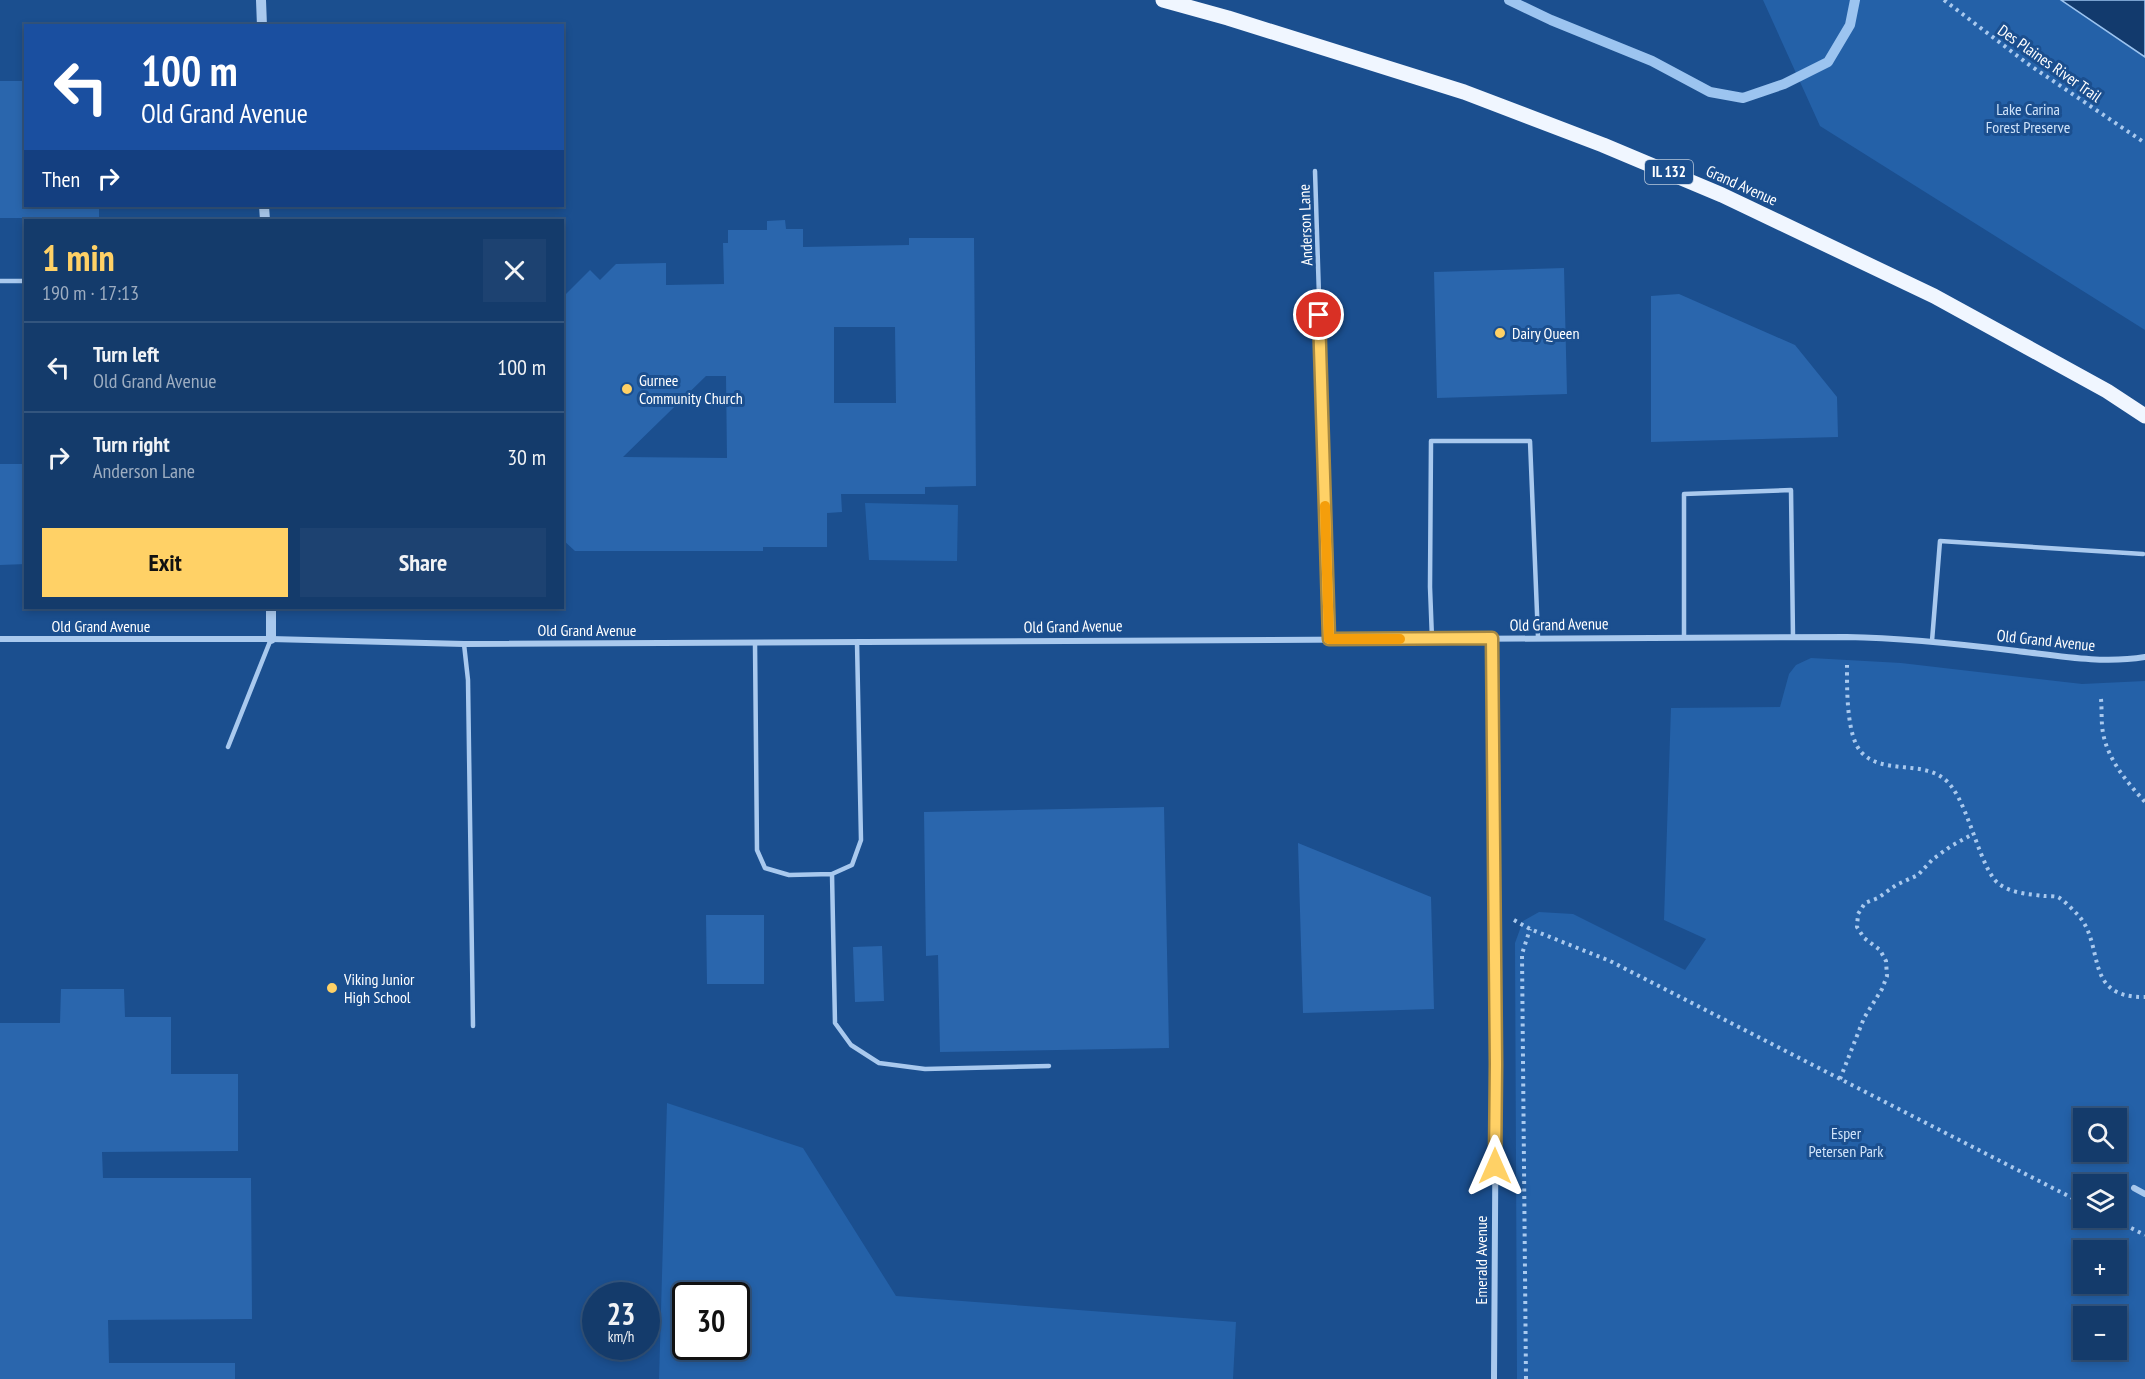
<!DOCTYPE html>
<meta charset="utf-8">
<style>
body{margin:0;font-family:"PT Sans Narrow",sans-serif;background:#1d4271;color:#f1f3f6;height:100vh;display:flex;flex-direction:column;font-size:22px;white-space:nowrap}
*{box-sizing:border-box;margin:0}
p{font-size:20px;color:#9dadc1}
.icon{flex:none;width:33px;height:33px;fill:none;stroke:currentColor;stroke-width:2;stroke-linecap:round;stroke-linejoin:round}
.map{position:relative;flex:1;overflow:hidden}
.panel{position:absolute;left:24px;top:219px;width:540px;height:390px;display:flex;flex-direction:column;background:#143b6b;border-radius:0px;box-shadow:0 3px 9px #0003,0 0 0 2px #33557e}
.panel>*{flex:none}
.guide{position:absolute;left:24px;top:24px;width:540px;height:183px;border-radius:0px;box-shadow:0 3px 9px #0003,0 0 0 2px #33557e;background:#1a4fa0;color:#fff;overflow:hidden}
.controls{position:absolute;left:2073px;top:1108px;display:grid;gap:12px}
.controls a{display:grid;place-items:center;width:54px;height:54px;border-radius:0px;background:#143b6b;box-shadow:0 3px 9px #0003,0 0 0 2px #33557e;font-size:30px}
.speed{position:absolute;left:582px;top:1282px;display:flex;gap:12px;font-size:30px;font-weight:700;text-align:center}
.speed>*{display:grid;place-content:center;width:78px;height:78px;border-radius:50%;background:#143b6b;box-shadow:0 3px 9px #0003,0 0 0 2px #33557e;line-height:1}
.speed small{font-size:15px;font-weight:400}
.speed .limit{border:3px solid #111;border-radius:9px;background:#fff;color:#111}
.pin{position:absolute;display:grid;place-items:center;width:51px;height:51px;color:#fff;margin:-26px;border:3px solid #fff;border-radius:50%;box-shadow:0 2px 6px #0007}
.me{position:absolute;width:66px;margin:-33px;rotate:0deg;stroke-linejoin:round;filter:drop-shadow(0 0 4px #0008)}
.turn{display:flex;align-items:center;gap:21px;height:126px;padding:0 18px;font-size:27px}
.turn .icon{width:78px;height:78px;stroke-width:2.5}
.turn b{display:block;font-size:42px;line-height:51px}
.then{display:flex;align-items:center;height:57px;padding:0 18px;background:#0003;gap:12px;font-size:22px}
.round{display:grid;place-items:center;flex:none;width:63px;height:63px;border-radius:0px;background:#1d4271}
.headline{display:flex;align-items:center;justify-content:space-between;height:102px;padding:0 18px}
h1{font-size:36px;font-weight:600;line-height:45px;color:#ffd166}
.action{display:flex;gap:12px;margin-top:auto;padding:12px 18px}
.action a{flex:1;height:69px;border-radius:0px;background:#ffd166;color:#111;font-size:24px;font-weight:600;line-height:69px;text-align:center}
.action a+a{background:#1d4271;color:#f1f3f6}
ul{padding:0;list-style:none}
li{display:flex;align-items:center;gap:18px;height:90px;padding:0 18px;border-top:2px solid #33557e}
li div{flex:1}
li b{display:block;font-size:22px}
li em{font-style:normal}
.map>svg:first-child{display:block}
</style>
<div class="map">
<svg width="2145" height="1379" viewBox="0 0 2145 1379">
<rect width="100%" height="100%" fill="#1b4f8f"/>
<!-- green -->
<path fill="#2461a8" fill-rule="evenodd" d="M1763,0H2145V330L1820,126Z
M865,503L958,505L957,561L869,560Z
M1811,658L1901,663L2082,684L2145,681V1379H1517L1515,943L1523,921L1539,912L1573,914L1685,970L1706,939L1664,920L1671,708L1780,707L1789,674L1796,665ZM2084,1119H2116V1152H2084ZM2084,1185H2116V1218H2084ZM2084,1251H2116V1284H2084ZM2084,1317H2116V1350H2084Z
M667,1103L803,1148L896,1296L1236,1322L1233,1379H659ZM686,1296H736V1347H686Z"/>
<!-- water -->
<path fill="#123a6d" stroke="#9cc4f0" stroke-width="1.5" d="M2061,0H2145V57Z"/>
<g fill="none" stroke-linecap="round" stroke-linejoin="round">
<!-- stream -->
<path stroke="#9cc4f0" stroke-width="10" d="M1509,0L1551,20L1652,61L1710,92L1743,98L1784,84L1828,62L1850,25L1855,0"/>
</g>
<!-- building -->
<path fill="#2a66ad" fill-rule="evenodd" d="M0,81H26V206H99V218H0Z
M785,220L786,229H803V247L909,245V238H974L976,486L925,487V494H841L842,512L827,513V547H763V551H575L562,539V298L590,270L600,280L616,264L666,263V285L724,284L723,243H728V230H767V221ZM834,327H895L896,403H834ZM706,376H726L727,458L623,457Z
M1564,268L1567,394L1437,398L1434,272Z
M1679,294L1795,345L1837,397L1838,437L1651,442V296Z
M0,464H24L26,564L0,565Z
M1164,807L1169,1048L940,1052L938,955L926,956L924,812Z
M1298,843L1431,897L1434,1009L1303,1013Z
M706,915H764V984H707Z
M882,946L884,1001L855,1002L853,947Z
M61,989H124L125,1017H171V1074H238V1151L102,1152L103,1178H251L252,1319L108,1320L109,1363H235V1379H0V1023H60Z"/>
<g fill="none" stroke-linecap="round" stroke-linejoin="round">
<!-- path -->
<path stroke="#a9c9ee" stroke-width="4" stroke-dasharray="3 4.5" stroke-linecap="butt" d="M1944,0L2028,64L2145,143
M1847,665C1847,687 1846,737 1862,753C1883,774 1920,761 1943,778C1966,794 1976,855 1994,879C2005,893 2028,894 2044,896C2048,896 2054,896 2058,897C2064,900 2073,910 2078,915C2106,946 2082,998 2145,997
M2101,699C2102,710 2101,722 2103,733C2108,760 2127,782 2145,802
M1514,920L1530,929L1610,961L2084,1204
M1840,1079L1864,1018L1882,989L1887,976L1886,961L1880,950L1864,938L1857,927L1858,914L1865,903L1878,898L1896,885L1918,875L1933,859L1951,846L1973,834
M2111,1218L2145,1235
M1526,1379L1522,954L1530,929"/>
<!-- service -->
<path stroke="#a9c9ee" stroke-width="4.5" d="M1315,171L1330,639
M0,281H26
M1684,636V494L1791,490L1793,637
M1432,639L1430,587L1431,441H1530L1538,637
M1932,641L1940,541L2143,554
M857,642L861,840L852,865L832,874L835,1023L851,1045L879,1063L925,1069L1049,1066
M755,643L757,850L765,868L789,875L832,874
M464,644L468,680L473,1026
M228,747L271,639"/>
<!-- minor -->
<path stroke="#a9c9ee" stroke-width="6" d="M1492,638L1496,1064L1494,1379
M0,639H271L464,644L1847,637C1904,638 1960,644 2017,651C2059,656 2102,664 2145,657
M2134,1188L2145,1194"/>
<!-- tertiary -->
<path stroke="#a9c9ee" stroke-width="10" d="M261,0L262,26
M264,206L265,220
M271,608V639"/>
<!-- primary -->
<path stroke="#f0f6ff" stroke-width="15" d="M1163,0L1228,18L1464,92L1603,145L1722,195L1934,296L2107,391L2145,416"/>
</g>
<g fill="none" stroke-linecap="round" stroke-linejoin="round">
<!-- route casing -->
<g stroke="#a68842" stroke-width="15">
<path id="route" d="M1319,315L1329,639L1492,638L1496,1064L1495,1166"/>
</g>
<!-- route -->
<use href="#route" stroke="#ffd166" stroke-width="10"/>
<!-- slow -->
<path stroke="#f59e0b" stroke-width="10" d="M1325,506L1329,639H1400"/>
</g>
<!-- markers -->
<g fill="#ffd166" stroke="#1b4f8f" stroke-width="2">
<circle cx="1500" cy="333" r="6"/>
<circle cx="627" cy="389" r="6"/>
<circle cx="332" cy="988" r="6"/>
</g>
<g text-anchor="middle" stroke-width="6" stroke-linejoin="round" paint-order="stroke">
<!-- shield labels -->
<rect fill="#1b4f8f" stroke="#bbcadd" stroke-width="1.5" x="1645" y="160" width="48" height="24" rx="4.5"/>
<g font-size="15" font-weight="bold" fill="#fff">
<text x="1669" y="177">IL 132</text>
</g>
<!-- street labels -->
<g font-size="16" fill="#fff" stroke="#1b4f8f">
<text transform="translate(2050 63) rotate(35)" y="6">Des Plaines River Trail</text>
<text transform="translate(1742 185) rotate(24)" y="6">Grand Avenue</text>
<text transform="translate(1305 225) rotate(-92)" y="6">Anderson Lane</text>
<text transform="translate(1559 624) rotate(-1)" y="6">Old Grand Avenue</text>
<text x="101" y="632">Old Grand Avenue</text>
<text transform="translate(1073 626) rotate(-1)" y="6">Old Grand Avenue</text>
<text x="587" y="636">Old Grand Avenue</text>
<text transform="translate(2046 640) rotate(6)" y="6">Old Grand Avenue</text>
<text transform="translate(1481 1260) rotate(-90)" y="6">Emerald Avenue</text>
</g>
<!-- park labels -->
<g font-size="16" fill="#cfe3fa" stroke="#1b4f8f">
<text x="2028" y="115">Lake Carina<tspan x="2028" dy="18">Forest Preserve</tspan></text>
<text x="1846" y="1139">Esper<tspan x="1846" dy="18">Petersen Park</tspan></text>
</g>
<!-- poi labels -->
<g font-size="16" fill="#fff" stroke="#1b4f8f" text-anchor="start">
<text x="1512" y="339">Dairy Queen</text>
<text x="639" y="386">Gurnee<tspan x="639" dy="18">Community Church</tspan></text>
<text x="344" y="985">Viking Junior<tspan x="344" dy="18">High School</tspan></text>
</g>
</g>
</svg>
<div class="controls">
<a><svg class="icon" aria-label="search" viewBox="0 0 24 24"><circle cx="10" cy="10" r="6"/><path d="M15 15l6 6"/></svg></a>
<a><svg class="icon" aria-label="layers" viewBox="0 0 24 24"><path d="M12 4l9 5-9 5-9-5zM3 14l9 5 9-5"/></svg></a>
<a>+</a>
<a>−</a>
</div>
<div class="speed"><div>23<small>km/h</small></div><div class="limit">30</div></div>
<div class="pin" style="left:1319px;top:315px;background:#d93025"><svg class="icon" aria-label="arrive" viewBox="0 0 24 24"><path d="M6 21V4h12l-3 4 3 4H6"/></svg></div>
<svg class="me" style="left:1495px;top:1166px" viewBox="-20 -20 40 40"><path d="M0-17L14 15 0 8-14 15z" fill="#ffd166" stroke="#fff" stroke-width="4"/></svg>
<div class="guide">
<div class="turn"><svg class="icon" aria-label="left" viewBox="0 0 24 24"><path d="M17 20v-9H6M10 6l-5 5 5 5"/></svg><div><b>100 m</b>Old Grand Avenue</div></div>
<div class="then">Then<svg class="icon" aria-label="right" viewBox="0 0 24 24"><path d="M7 20v-9h11M14 6l5 5-5 5"/></svg></div>
</div>
<section class="panel">
<div class="headline"><div><h1>1 min</h1><p>190 m · 17:13</p></div><a class="round"><svg class="icon" aria-label="close" viewBox="0 0 24 24"><path d="M6 6l12 12M18 6L6 18"/></svg></a></div>
<ul>
<li><svg class="icon" aria-label="left" viewBox="0 0 24 24"><path d="M17 20v-9H6M10 6l-5 5 5 5"/></svg><div><b>Turn left</b><p>Old Grand Avenue</p></div><em>100 m</em></li>
<li><svg class="icon" aria-label="right" viewBox="0 0 24 24"><path d="M7 20v-9h11M14 6l5 5-5 5"/></svg><div><b>Turn right</b><p>Anderson Lane</p></div><em>30 m</em></li>
</ul>
<div class="action"><a>Exit</a><a>Share</a></div>
</section>
</div>
